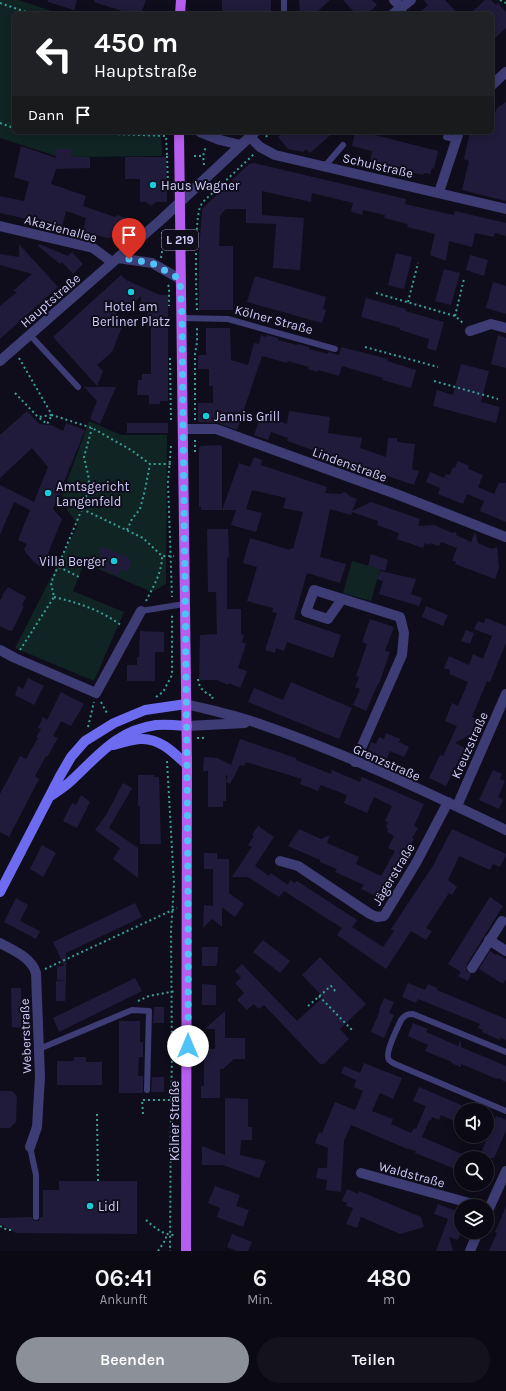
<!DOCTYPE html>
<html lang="de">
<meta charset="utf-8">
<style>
body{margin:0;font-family:Karla,sans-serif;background:#14131d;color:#f1f3f6;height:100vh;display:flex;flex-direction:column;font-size:15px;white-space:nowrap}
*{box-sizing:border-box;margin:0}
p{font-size:13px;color:#9a9aa0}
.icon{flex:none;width:22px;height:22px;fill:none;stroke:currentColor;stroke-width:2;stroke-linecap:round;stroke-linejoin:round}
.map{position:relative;height:1251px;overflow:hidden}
.drawer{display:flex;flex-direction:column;background:#0b0a14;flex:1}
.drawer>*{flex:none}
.hud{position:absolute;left:12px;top:12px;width:482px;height:122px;border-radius:6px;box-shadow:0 2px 10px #0003,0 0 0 1px #2b2b34;background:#202124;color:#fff;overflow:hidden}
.fabs{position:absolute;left:454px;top:1103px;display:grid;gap:8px}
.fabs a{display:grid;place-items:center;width:40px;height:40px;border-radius:50%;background:#0b0a14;box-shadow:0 2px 10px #0003,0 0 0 1px #2b2b34;font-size:20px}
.pin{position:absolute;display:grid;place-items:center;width:34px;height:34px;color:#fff;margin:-41px -17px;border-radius:50% 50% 50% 0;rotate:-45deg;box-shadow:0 0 4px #0007}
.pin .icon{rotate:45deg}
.me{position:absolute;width:44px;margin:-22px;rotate:0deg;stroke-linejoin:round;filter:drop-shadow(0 0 3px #0008)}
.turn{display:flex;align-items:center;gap:14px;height:84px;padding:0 16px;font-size:18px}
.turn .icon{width:52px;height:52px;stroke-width:2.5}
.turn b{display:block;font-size:28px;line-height:34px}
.then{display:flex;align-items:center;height:38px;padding:0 16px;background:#0003;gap:8px;font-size:15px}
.eta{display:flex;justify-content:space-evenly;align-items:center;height:68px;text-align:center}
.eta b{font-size:24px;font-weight:600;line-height:28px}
.button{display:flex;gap:8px;margin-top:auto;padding:8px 16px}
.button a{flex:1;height:46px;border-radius:24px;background:#8c9099;color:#fff;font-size:16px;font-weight:600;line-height:46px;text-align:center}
.button a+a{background:#14131d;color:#f1f3f6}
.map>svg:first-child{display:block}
</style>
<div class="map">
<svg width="506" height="1251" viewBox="0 0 506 1251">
<rect width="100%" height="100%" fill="#0f0d1b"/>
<!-- green -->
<path fill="#102423" d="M0,0H18L61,14H14V132H161L162,156L59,157L0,138Z
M89,421L121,435H167L166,584L152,592L84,563L73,591L124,612L94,681L15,648L78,525L68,511L62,495Z
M352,561L380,569L371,601L343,593Z"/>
<!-- building -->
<path fill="#201b3a" d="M48,0H77L74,10L48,2Z
M94,0H146L141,14H131L94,2Z
M222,0H271V14H222Z
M299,0H330L315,14H300Z
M343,0H372L377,5L367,14H356Z
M424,0H445L458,14H418L428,5Z
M485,0H491L496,5L498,3L506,12V28L492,41V14H470Z
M506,102V201L462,190L469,161L464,159L470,132H492V112L495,113L497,108Z
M284,132H334L310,153L306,149L303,152L288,149L278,137Z
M355,132H376L375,135L438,151L434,169L432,168L430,174L424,173L423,175L370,163L372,151L352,146Z
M21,146L56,158L55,149H71V157H90V168L56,169L51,184L86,196L83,206L115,217L117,215L132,220L114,237L107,238L83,231L86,218L66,211L62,227L0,213V196L24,201L29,182L14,177Z
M125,157H166L167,202H156L151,206L146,202H140V179H125Z
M254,163L406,199L405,204L431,210L454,215L455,211L506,223V236L495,233L494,237L475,233L472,247L449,241L446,261L430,255L435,234L407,227L408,224L384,218L385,215L363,210L362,215L352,212L351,211L353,203L312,193L311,202L262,191V215L304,218L300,270L273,268L276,224L246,223V209H226L222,213L220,217L219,246H233V310H199V252L202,209L249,164Z
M19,244L58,287L0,339V306L17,292L13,291L32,274L0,265V254L19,257Z
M39,244L68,256L72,252L83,264L73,274L62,262L60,264L38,246Z
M396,253L412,257L404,289L388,285Z
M470,255L488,260L484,276L466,270Z
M444,269L460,273L451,305L435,301Z
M121,275L126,280L160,295H168V401H160V404H149V395H137L138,380H142V374H151V328L147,327V312H141V296L124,312L114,311L124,322L112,352L97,365L103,371L97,386L53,337Z
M255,276L326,297L323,309L326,310L322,323L247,302Z
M493,282L506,286V314L486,308Z
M366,298L406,309L405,311L444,322L436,351L427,348L429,339L400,330V328L361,317Z
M206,328H230L231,360L248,365L254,343L259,344L261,335L266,337L267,335L278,338V340L297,345L298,344L309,347V349L328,354V352L339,355L341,347L388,359L387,361L416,370L411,388L382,380L383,378L342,366L339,376L318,370V372L308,369L309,367L288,361L287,363L262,356L237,430L218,423L198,422V403H213V386H209V369H198V355H206Z
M498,335L506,338V368L491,364Z
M461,364L489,371L481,402L500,407L496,423L433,406L437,390L453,395Z
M84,387H116L100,424L90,419L97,401Z
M27,411L39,424L51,425L63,431L66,423L85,430L53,509L62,519L42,568L35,563L26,553L24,549L27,544L18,540L30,510L14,502L0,535V485L34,502L48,467L32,448L0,478V435Z
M289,411L330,417L328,433L362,438L360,448L386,457L388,438H397V442L415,444L412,469L419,471L414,485L358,466L355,467L353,464L287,441L288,438L271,432L268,440L254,435L261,415L287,424Z
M127,423H168V433H127Z
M220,445L222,448V510H201V507H199V448L201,446Z
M254,457L262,460L261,465L327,487L325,493L341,494L344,492L348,494L349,496L357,499L352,511L371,502L420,519L418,526L434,525L452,533L456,532V535L471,542L475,532L478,543L492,549L497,547L499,568L495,579L455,564L456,562L452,561L457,548L441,542L439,546L430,543L429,545L425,543L423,548L397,539L399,533L377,525L378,521L352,512L351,515L330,509L320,557L346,564L340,583L307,573L294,619L341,635L333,658L287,642L284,651L276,648L275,653L265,650L277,613L272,612L273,608L247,601L257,567L243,563L250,538L290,550V548L293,549L303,512L283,508L286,498L252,490L246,509L262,513L256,532L231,525L236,510H222L239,463L250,467Z
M458,461L469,466L468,469L483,475L478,487L494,494L499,483H506V522L480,511L484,501L467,494L463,504L438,494L440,488L426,482L430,472L444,478L446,474L450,475L453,467L455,468Z
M207,529H228L229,558L227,557V609H241V634L244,635L242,642L246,644L238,668L247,671L240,688L229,683L228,685L217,680H199L200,635L217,634L216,592H208Z
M101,546L123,555H126L128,559L131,560V565L127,572L121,569L118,576L101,568V566L96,564L100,556L99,553Z
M371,554L388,560L385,571L368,566Z
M380,571L416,579L411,594L422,598L419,606L379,594L383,581L377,579Z
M8,587L26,597L22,605L24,606L21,613L12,631L7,630L0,626V601L3,596L2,595Z
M426,606L448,615L443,626L422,617Z
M486,618L506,626V643L490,682L487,681L472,717L477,719L473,728L475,732L455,743L465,748L446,786L429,778L440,755L443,756L457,726L445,721L452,703L458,706L468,682L449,674L450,670L444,668L449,656L469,665L473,654L483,659L492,636L474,629L478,621L484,623Z
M370,619L394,627L385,651L390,652L379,684H378L366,711L353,705L360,689L355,687L359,677L356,676L367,644L362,642Z
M466,630L474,633L470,644L461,641Z
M140,631L164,632V652H155V681H127V665H137V657H139Z
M28,678L44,686L34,705L15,695L18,686L23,689Z
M291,682L352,708L339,739L248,702L254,688L283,700Z
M61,692L84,704L71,726L61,721L53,736L58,738L47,757L46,756L35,776L39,779L9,837L0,832V794L20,756L26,759L38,738L36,737L41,729L38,728L43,717L47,720Z
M386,733L400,739L399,742L409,747L404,757L390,751L387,759L372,753L373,752L368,750L371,742L376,744L379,737L384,739Z
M240,739L296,758V760L331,774L332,770L360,782L362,777L424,804L414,826L418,828L412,838L414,839L382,899L361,889L364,885L335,872L337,869L320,862V860L288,846L299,829L321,839L330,835L327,843L359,857L356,864L381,876L395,851L388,848L394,836L387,832L388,828L386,827L388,822L385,821L392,806L374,797L367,813L344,803L347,795L321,785L318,791L300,784L302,779L246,762L244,766L240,765L230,784L226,782L228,776L226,775V801H223V807H208V771H203L204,757L217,758L231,765Z
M493,770L502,774L500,779L505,781L498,797L503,800L499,809L479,800Z
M138,775H154V777H159L161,844H140V806H138Z
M123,783L132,788L109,828L138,848V878L113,859L120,848L95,830L106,815Z
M81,795L90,802L77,828L63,821L72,803L76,805Z
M258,826L274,837L255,866L269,876L271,873L288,885L290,880L295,883L297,881L357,920L352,927L383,947L394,931L391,929L434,864L452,829L506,854V855L500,867L493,864L490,870L459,856L448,880L457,887L452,895L449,893L426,928L432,931L426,940L411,931L386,969L337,935L342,928L284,891L279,897L248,877H232L252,847L248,845L254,836L252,835Z
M42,845L56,853L43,877L30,869Z
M204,853H217V859H229V893L244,904L235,917L222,907V927L212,919L203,928L204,905L213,906V869H204Z
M490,897L503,906L467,964L466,971L471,974L468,981L458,976L461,972L448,964Z
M16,898L28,905L20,921L40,931L36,939L4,922Z
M135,903L142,917L66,953V981L57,980V966H64L53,942Z
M263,940L290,961L280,973L253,952Z
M202,947H218L217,966L216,964V966H202Z
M490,951L496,955L497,954L506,959V979L503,984L479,969Z
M320,957L366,1004L340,1029L349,1039L324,1064H320L264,1005L259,1009L254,1004L247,1010L237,1000L244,993L235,983L241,978L235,971L242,964L297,1021L323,997L302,975Z
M135,978L142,991L59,1032L53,1018Z
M56,981H66L65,1001H56Z
M408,983L425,990L428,984L437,988V990L506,1019V1040L500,1037V1040L482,1032L483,1030L478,1028L480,1024L418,999L416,1003L402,997Z
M202,984L216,985V1005H202Z
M11,988H21V1028L12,1027Z
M384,998L394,1002L389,1013L394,1015L384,1038L371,1032L380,1010H379Z
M154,1007H164V1023H153Z
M225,1011V1038H245V1059H234L223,1069H220V1098H201V1086H204V1049H215V1029H205Z
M119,1021H140V1042H143V1057H139L138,1076H143V1092L141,1093H119Z
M413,1023L428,1029L426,1032L458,1046L461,1040V1047L506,1066V1082L498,1078L497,1079L461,1064V1067L451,1063L452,1062L425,1051L428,1045L408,1036Z
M74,1057H86V1062H102V1085H57V1061H74Z
M364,1063L402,1078L393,1099L380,1093L372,1111L393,1119L391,1124L411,1133L414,1128L416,1129L426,1106L413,1101L419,1087L461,1105V1124L441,1115L439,1120L432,1117L431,1121L429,1120L422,1137L464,1155L463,1158H461V1162L458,1170L415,1153L416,1151L405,1148L351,1125L344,1141L341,1192L326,1190L327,1180L316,1178L318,1168H327L328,1148L315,1143L319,1132L322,1133L335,1102L355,1110L363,1091L354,1087L356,1080L341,1073L344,1066L360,1073Z
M152,1077H164V1092H151Z
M0,1091H12L17,1096L16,1122L10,1128H0Z
M225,1098L248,1099V1127H252V1140H241L240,1155L266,1161L259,1178L223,1165H202V1146L225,1155Z
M496,1116L506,1120V1131L494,1158H479Z
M59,1181H137V1234L16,1233L0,1224V1218L32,1217L34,1221H39L40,1217H43V1190H59Z
M215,1186L240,1195L236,1206L249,1210L243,1227L217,1217L220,1208L208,1203Z
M347,1189L358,1194L359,1191L421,1217L424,1227L400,1234L361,1217L357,1228L346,1224L353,1208L346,1206L347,1203L342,1201Z
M438,1204L461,1213V1231L458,1240L449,1237L453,1251H436L448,1219L434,1214Z
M506,1207V1251H489L497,1233L495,1232Z
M232,1234L252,1242L248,1251H237L227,1247Z"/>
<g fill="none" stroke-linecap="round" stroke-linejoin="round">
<!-- path -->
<path stroke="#38a199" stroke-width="2" stroke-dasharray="2 3" stroke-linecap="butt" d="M500,0L506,3
M0,3L32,14
M0,123L14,128
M63,132L166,136L167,156H169
M266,137L270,132
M167,156L168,183
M194,156H203
M204,165L203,156L206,146
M216,183L219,187L254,154
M162,232L163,245
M191,245H197
M161,258L163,245L170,246
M168,285L169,287V306
M376,293L455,316L463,323
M408,302L418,263
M197,310C196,292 194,216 201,205C205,198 214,193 219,187
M455,316L464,279
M365,347L438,367
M19,358L52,415L92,428L131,450L150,464H173
M170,358L171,422
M434,381L498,399
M15,393L38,417L52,415L47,424L38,417
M195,420V354L197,342V326
M171,446L168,482L172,597
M195,452V440
M82,509L143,538L162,556H174
M127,530L132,519L140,509L145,490L150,464
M59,567L79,577
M54,597C79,603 101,610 122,626
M146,601C153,587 162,573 162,556
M20,650L54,597L51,583L82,509L88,490L89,479L84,457L92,428
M198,679C199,688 204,693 213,696L212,699
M156,697L163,692L172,675V614
M101,702L108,715
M88,727L94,702
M197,738H203L205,736
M167,761L174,884L171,931L172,1058L171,1104L170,1251
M45,969L177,908
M319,996L352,1030
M138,1001L149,996L176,991
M308,1006L331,986L336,992
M97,1114L98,1181
M143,1114L142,1100H177
M146,1220C155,1228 163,1235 175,1235
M0,1226L7,1230H11
M158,1251L166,1239V1235"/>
<!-- service -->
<path stroke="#3d3c75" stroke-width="6" d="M284,0V14
M446,137L455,139
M325,166L343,145
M182,318L228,319L335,349
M30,335L78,387
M141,611L184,604
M39,1049L132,1010L149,1011L147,1090
M506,1052L413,1014C407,1014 405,1015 401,1020C398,1027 384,1054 389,1060C391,1062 393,1063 395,1064L506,1111
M30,1147L36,1175V1217"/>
<!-- minor -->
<path stroke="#3d3c75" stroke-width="10" d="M394,0L402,8
M393,14L411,0
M492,85L506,72
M200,132L220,140L241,145
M250,137L260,147L275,155L506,209
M439,192L459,132
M0,226L93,248L112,262
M118,258L152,263L180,279
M470,331L491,324L506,328
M0,361L162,219L255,132
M183,429H216L396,494L506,537
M342,599L328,619L306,612L314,590L400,617L404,633L402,655L355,762
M0,650L15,658L96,693L141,611
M186,704C209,710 234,715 257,723C342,752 425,791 506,830
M187,726L245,723
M457,806L506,694
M280,861L298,866L370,914L377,917L384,916L416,863L448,802
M489,940L506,951
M0,943C14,951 31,957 36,973L40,1077L37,1127L30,1147
M472,968L502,921
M361,1173L480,1206
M487,1213L506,1171
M470,1251L478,1232"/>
<!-- secondary -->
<path stroke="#6d6cf0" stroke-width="10" d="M113,745C122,743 132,739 141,739C160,738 174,753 187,765
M52,795C58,791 66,786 72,780C99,755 116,731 156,725C166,724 176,725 187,726
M0,892L60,776L71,757L85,741L114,723L145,710L186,704"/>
<!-- primary -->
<path stroke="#b65eef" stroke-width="10" d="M180,14L181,0
M179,132L187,765L186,1251"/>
</g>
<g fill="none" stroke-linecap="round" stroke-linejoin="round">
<!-- route -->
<path stroke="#4fc3f7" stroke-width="7" stroke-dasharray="0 12.6" d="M129,259L152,263L180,279L182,318C184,561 189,804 188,1046"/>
</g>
<!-- markers -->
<g fill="#16ccdb" stroke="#0f0d1b" stroke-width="1.5">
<circle cx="153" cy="185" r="4"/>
<circle cx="131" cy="292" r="4"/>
<circle cx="206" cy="416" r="4"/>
<circle cx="48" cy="493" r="4"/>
<circle cx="114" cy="561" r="4"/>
<circle cx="90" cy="1206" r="4"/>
</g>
<g text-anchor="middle" stroke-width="4" stroke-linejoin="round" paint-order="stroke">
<!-- shield labels -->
<rect fill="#0f0d1b" stroke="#9693b7" stroke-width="1" x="162" y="230" width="36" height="20" rx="3"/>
<g font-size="12" font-weight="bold" fill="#d0ccfa">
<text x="180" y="244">L 219</text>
</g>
<!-- street labels -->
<g font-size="13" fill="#d0ccfa" stroke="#0f0d1b">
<text transform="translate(378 165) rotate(13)" y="5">Schulstraße</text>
<text transform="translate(61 228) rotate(15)" y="5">Akazienallee</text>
<text transform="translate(50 300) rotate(-41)" y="5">Hauptstraße</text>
<text transform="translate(274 319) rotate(15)" y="5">Kölner Straße</text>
<text transform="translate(350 464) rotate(20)" y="5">Lindenstraße</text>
<text transform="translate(469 745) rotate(-66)" y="5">Kreuzstraße</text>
<text transform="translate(387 762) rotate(24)" y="5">Grenzstraße</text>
<text transform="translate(393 874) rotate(-59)" y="5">Jägerstraße</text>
<text transform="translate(25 1036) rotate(-92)" y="5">Weberstraße</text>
<text transform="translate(174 1121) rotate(-90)" y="5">Kölner Straße</text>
<text transform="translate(412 1174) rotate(15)" y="5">Waldstraße</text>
</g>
<!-- poi labels -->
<g font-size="13" fill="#d0ccfa" stroke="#0f0d1b" text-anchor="start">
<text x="161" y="190">Haus Wagner</text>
<text x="131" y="311" text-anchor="middle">Hotel am<tspan x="131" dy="15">Berliner Platz</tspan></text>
<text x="214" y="421">Jannis Grill</text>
<text x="56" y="491">Amtsgericht<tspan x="56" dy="15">Langenfeld</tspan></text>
<text x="106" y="566" text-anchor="end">Villa Berger</text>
<text x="98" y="1211">Lidl</text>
</g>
</g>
</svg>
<div class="fabs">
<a><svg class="icon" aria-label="sound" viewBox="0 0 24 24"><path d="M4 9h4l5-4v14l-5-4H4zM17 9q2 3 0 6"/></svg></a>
<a><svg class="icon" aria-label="search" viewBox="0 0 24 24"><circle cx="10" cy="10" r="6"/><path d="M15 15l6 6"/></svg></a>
<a><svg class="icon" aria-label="layers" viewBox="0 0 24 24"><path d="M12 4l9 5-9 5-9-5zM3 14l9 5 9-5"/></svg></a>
</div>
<div class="pin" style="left:129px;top:259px;background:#d93025"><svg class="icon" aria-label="arrive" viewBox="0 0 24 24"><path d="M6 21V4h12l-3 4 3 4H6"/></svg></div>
<svg class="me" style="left:188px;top:1046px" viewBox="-20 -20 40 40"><circle r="19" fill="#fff"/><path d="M0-13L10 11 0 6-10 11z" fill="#4fc3f7"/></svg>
<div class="hud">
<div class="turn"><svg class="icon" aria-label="left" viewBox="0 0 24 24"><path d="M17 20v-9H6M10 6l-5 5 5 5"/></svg><div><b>450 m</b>Hauptstraße</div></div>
<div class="then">Dann<svg class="icon" aria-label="arrive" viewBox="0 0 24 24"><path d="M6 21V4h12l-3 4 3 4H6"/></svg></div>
</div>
</div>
<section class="drawer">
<div class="eta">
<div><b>06:41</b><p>Ankunft</p></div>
<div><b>6</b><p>Min.</p></div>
<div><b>480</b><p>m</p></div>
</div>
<div class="button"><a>Beenden</a><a>Teilen</a></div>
</section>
